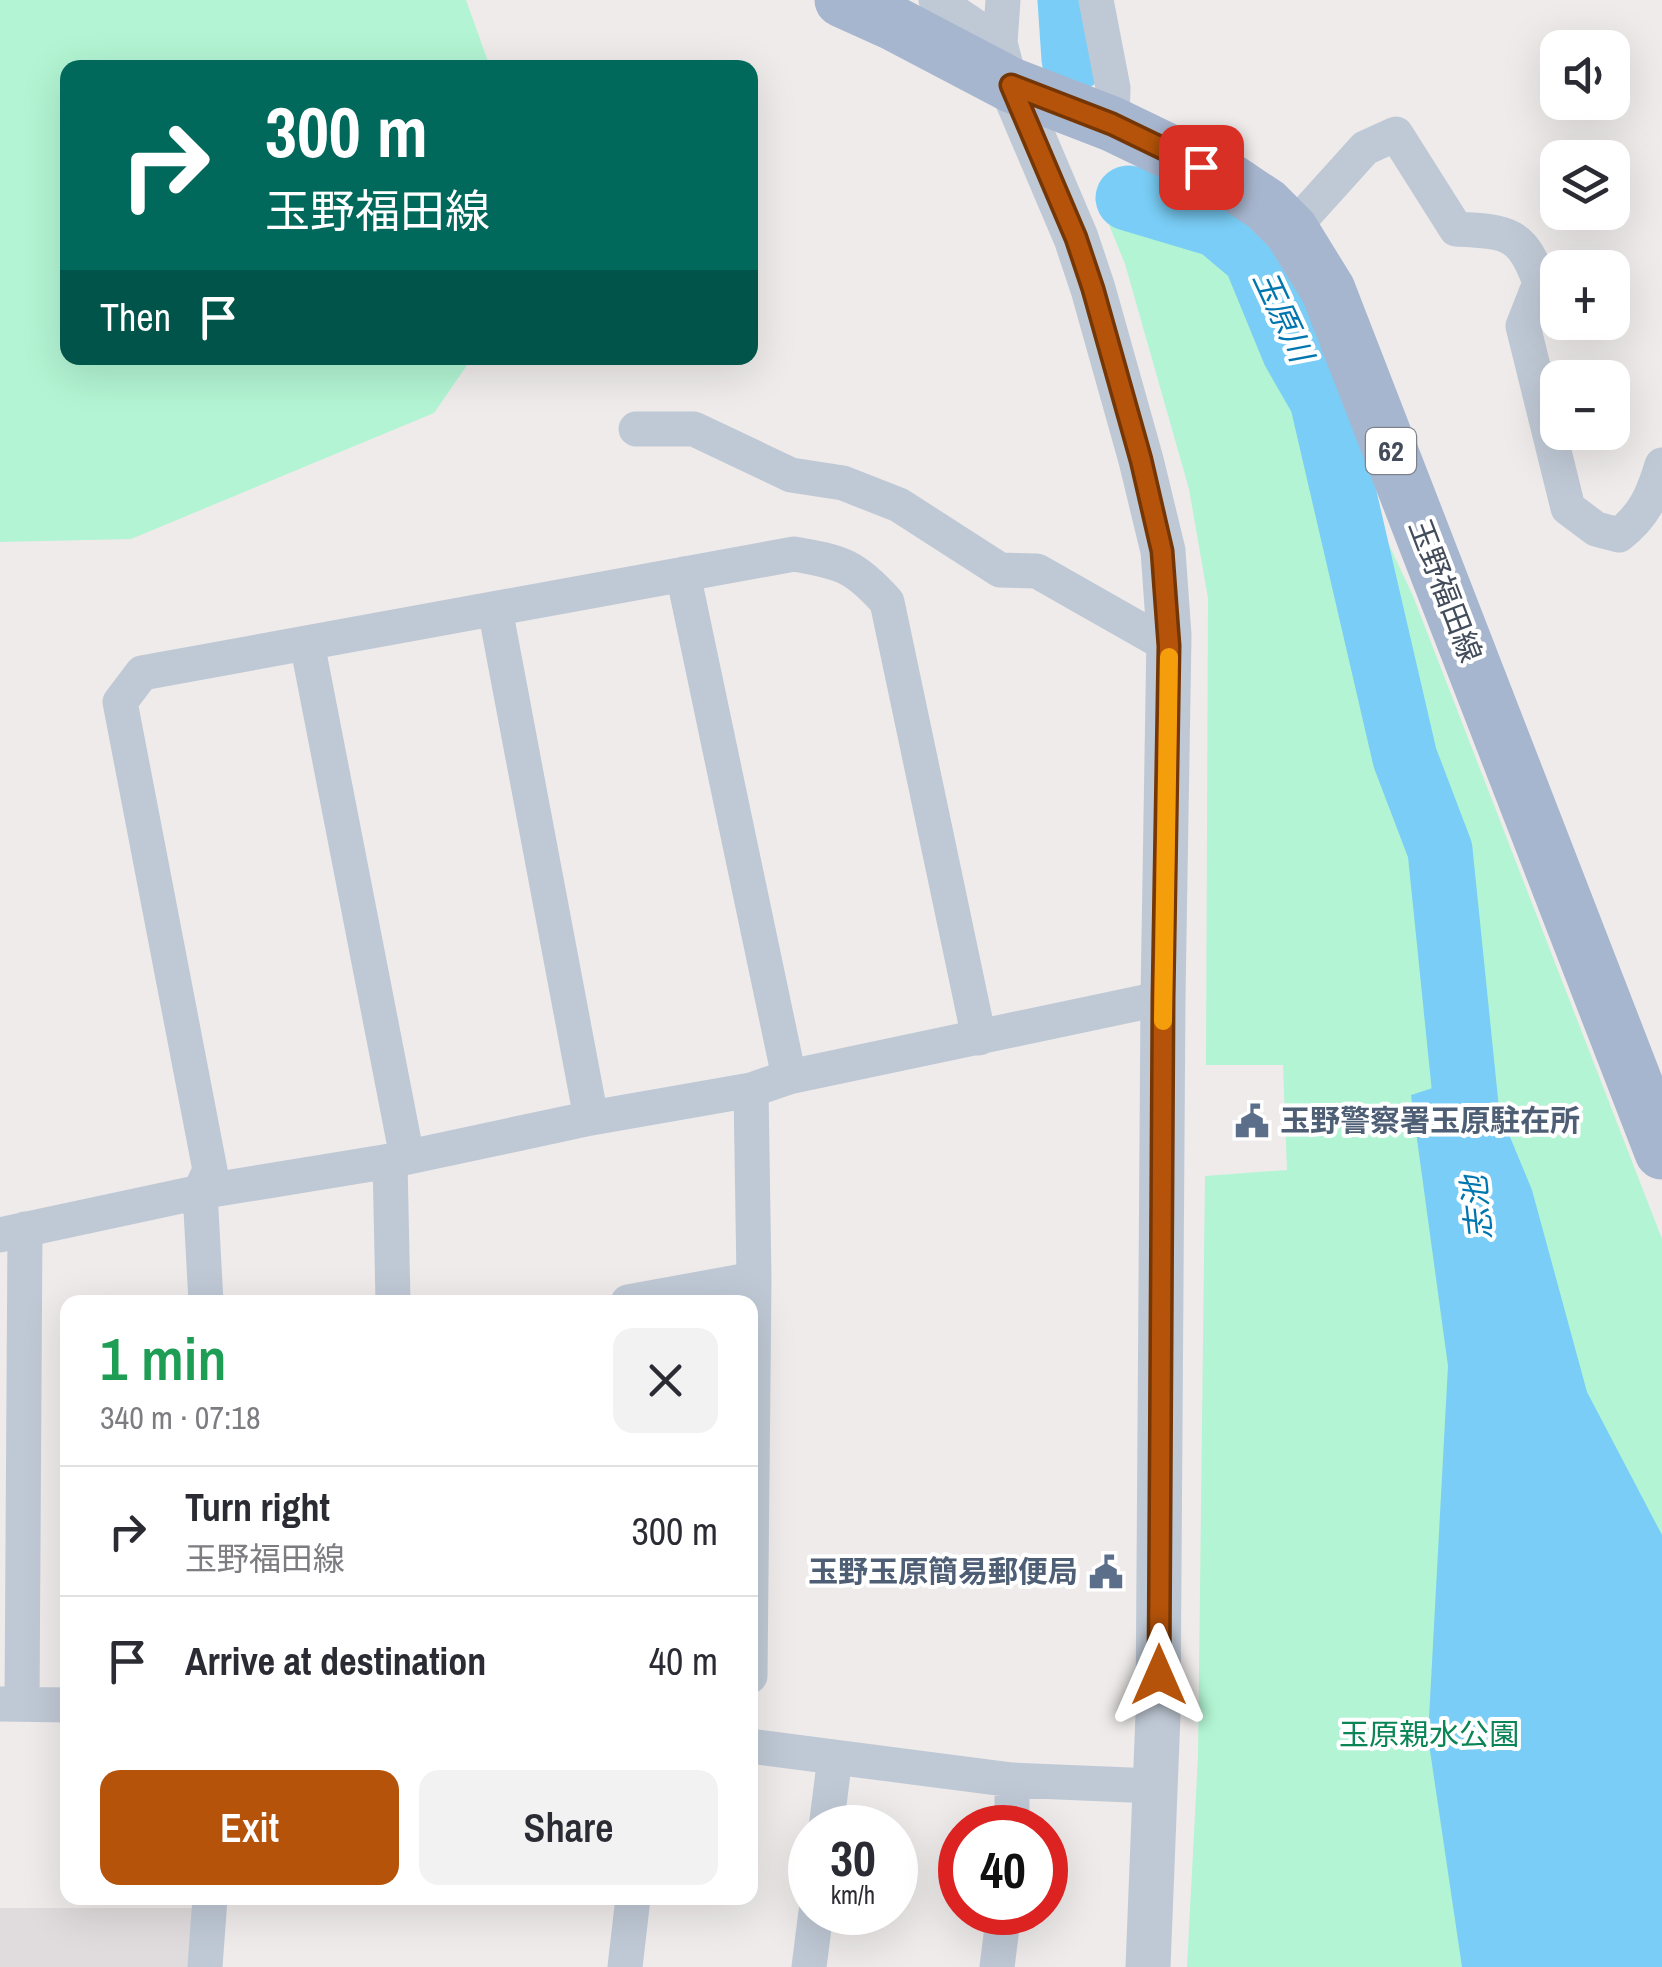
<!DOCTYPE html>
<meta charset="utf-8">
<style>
body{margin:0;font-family:"Archivo Narrow","Noto Sans JP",sans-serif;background:#f2f2f3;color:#2b2b33;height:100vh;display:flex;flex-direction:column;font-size:38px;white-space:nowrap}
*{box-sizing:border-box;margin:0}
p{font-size:32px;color:#7c7c81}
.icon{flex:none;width:55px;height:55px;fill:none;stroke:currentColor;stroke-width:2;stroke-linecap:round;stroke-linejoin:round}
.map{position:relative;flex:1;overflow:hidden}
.sheet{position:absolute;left:60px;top:1295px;width:698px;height:610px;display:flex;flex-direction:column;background:#fff;border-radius:20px;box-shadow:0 10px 40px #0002}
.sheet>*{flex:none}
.guide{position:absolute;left:60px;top:60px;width:698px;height:305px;border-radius:20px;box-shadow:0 10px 40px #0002;background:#00695c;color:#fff;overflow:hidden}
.controls{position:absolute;left:1540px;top:30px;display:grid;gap:20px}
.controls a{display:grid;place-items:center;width:90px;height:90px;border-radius:20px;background:#fff;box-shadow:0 10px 40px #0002;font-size:50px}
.speed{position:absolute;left:788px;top:1805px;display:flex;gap:20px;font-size:50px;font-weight:700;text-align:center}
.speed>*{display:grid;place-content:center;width:130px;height:130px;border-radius:50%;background:#fff;box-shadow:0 10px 40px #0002;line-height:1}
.speed small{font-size:25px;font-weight:400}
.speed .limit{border:15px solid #d22;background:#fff;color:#111}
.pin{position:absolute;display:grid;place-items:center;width:85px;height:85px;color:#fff;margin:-42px;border-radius:20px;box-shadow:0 5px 15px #0006}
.me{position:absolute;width:110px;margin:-55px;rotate:0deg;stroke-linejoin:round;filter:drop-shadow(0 0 8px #0008)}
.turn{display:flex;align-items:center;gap:35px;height:210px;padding:0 40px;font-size:45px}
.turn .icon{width:130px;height:130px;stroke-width:2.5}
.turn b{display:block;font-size:70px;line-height:85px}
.then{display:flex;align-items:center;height:95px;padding:0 40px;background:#0003;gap:20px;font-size:38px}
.round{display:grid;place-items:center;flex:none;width:105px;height:105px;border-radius:20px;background:#f2f2f3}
.summary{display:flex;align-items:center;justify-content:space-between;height:170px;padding:0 40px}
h1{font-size:60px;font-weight:600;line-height:75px;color:#1e9e55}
.cta{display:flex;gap:20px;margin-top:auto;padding:20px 40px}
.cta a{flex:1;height:115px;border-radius:20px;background:#b45309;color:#fff;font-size:40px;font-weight:600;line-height:115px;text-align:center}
.cta a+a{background:#f2f2f3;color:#2b2b33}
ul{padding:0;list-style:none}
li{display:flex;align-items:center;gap:30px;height:130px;padding:0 40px;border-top:2px solid #e1e1e2}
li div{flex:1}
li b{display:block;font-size:38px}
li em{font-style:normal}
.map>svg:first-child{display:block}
</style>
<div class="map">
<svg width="1662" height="1967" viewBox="0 0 1662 1967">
<rect width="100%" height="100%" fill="#efebeb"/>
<!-- education -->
<path fill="#e0dcdd" d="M0,1908H200L194,1967H0Z"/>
<!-- green -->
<path fill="#b2f4d3" d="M0,0H466L490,67L68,68V358H472L434,413L131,539L0,542Z
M1152,171L1253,223L1296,281L1329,356L1345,451L1413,596L1662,1239V1967H1187L1198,1757L1205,1176L1287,1170L1283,1065H1206L1208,598L1189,489L1125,264L1099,200L1120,179Z"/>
<!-- water -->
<path fill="#79cdf6" d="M1483,1072L1532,1190L1587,1392L1662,1535V1967H1462L1428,1737L1448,1366L1411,1095Z"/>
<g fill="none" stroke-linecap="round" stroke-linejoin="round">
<!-- river -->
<path stroke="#79cdf6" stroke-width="65" d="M1070,0L1074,59
M1128,198L1218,225L1255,256L1294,351L1322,400L1405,758L1440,850L1472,1164"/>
<!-- minor -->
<path stroke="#bfc9d5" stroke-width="35" d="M936,0L1000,43
M1003,0L1000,43L1011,85
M1096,0L1113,88L1112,124
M1291,230L1365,148L1396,134L1456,229C1507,232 1522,231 1540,283L1523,326L1568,508L1596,529L1619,535C1644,516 1653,495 1662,465
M636,429H694L791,475L843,483L899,505L1000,570L1037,571L1169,646
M683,574L789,1077
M495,609L591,1118
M307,643L407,1157
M390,1161L393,1302
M0,1235L200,1192L390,1161L591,1118L751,1090L789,1077L1163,998
M206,1302L200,1192L210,1170L120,702L142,673L794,554C842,562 855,566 887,602L979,1038
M628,1302L754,1279
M750,1676L754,1279L751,1090
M1,1704L68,1705
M22,1704L25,1229
M750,1746L1012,1780L1154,1786
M826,1828L835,1757
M1012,1828V1780
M205,1967L210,1898
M625,1967L633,1898
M809,1967L816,1912
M997,1967L1004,1912"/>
<!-- tertiary -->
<path stroke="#bfc9d5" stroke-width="45" d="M1011,85L1076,238L1093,289L1141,460L1163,551L1169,635L1163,998L1158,1715L1148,1967"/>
<!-- primary -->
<path stroke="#a7b6cf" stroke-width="55" d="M842,0L893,23L1011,85L1112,124L1230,181L1266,205L1291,230L1328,290L1662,1152"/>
</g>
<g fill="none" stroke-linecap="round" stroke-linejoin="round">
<!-- route casing -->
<g stroke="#753606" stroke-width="25">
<path id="route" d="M1159,1675L1163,998L1169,646L1162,551L1141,460L1093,289L1076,238L1011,85L1112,124L1201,167"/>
</g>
<!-- route -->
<use href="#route" stroke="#b45309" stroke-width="18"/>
<!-- slow -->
<path stroke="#f59e0b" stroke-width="18" d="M1163,1021L1169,657"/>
</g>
<!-- icons -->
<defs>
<g id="civic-bare" transform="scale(2.7)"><path d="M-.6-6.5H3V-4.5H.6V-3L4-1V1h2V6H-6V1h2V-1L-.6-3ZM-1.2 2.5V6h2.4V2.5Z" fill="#5c6f8a" stroke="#fff" stroke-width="2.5" paint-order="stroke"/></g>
</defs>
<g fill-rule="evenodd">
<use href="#civic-bare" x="1252" y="1121"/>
<use href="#civic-bare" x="1106" y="1572"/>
</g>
<g text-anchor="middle" stroke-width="8" stroke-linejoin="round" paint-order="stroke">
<!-- shield labels -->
<rect fill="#fff" stroke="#7b828c" stroke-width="2.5" x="1366" y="428" width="50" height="46" rx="8"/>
<g font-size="28" font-weight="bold" fill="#424c5b">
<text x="1391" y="461">62</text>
</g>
<!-- street labels -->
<g font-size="30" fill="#424c5b" stroke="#fff">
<text transform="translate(1445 591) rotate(69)" y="10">玉野福田線</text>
</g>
<!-- service labels -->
<g font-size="30" font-weight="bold" fill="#4e5e75" stroke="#fff" text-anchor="start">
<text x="1280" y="1131">玉野警察署玉原駐在所</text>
<text x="1078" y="1582" text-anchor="end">玉野玉原簡易郵便局</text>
</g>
<!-- park labels -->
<g font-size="30" fill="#0b8456" stroke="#fff">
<text x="1429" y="1745">玉原親水公園</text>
</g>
<!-- water labels -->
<g font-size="32" font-style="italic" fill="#0076b0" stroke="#fff">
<text transform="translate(1283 316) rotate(65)" y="11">玉原川</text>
<text transform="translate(1477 1208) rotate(-96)" y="11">志池</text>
</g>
</g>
</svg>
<div class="controls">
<a><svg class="icon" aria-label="sound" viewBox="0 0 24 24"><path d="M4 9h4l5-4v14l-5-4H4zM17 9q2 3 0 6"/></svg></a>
<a><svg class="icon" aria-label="layers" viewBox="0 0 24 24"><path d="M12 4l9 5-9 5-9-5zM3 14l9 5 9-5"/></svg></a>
<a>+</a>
<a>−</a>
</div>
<div class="speed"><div>30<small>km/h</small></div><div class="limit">40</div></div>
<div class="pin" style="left:1201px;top:167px;background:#d93025"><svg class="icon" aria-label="arrive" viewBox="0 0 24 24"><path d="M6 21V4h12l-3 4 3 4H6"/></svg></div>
<svg class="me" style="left:1159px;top:1675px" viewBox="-20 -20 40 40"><path d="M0-17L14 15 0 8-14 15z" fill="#b45309" stroke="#fff" stroke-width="4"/></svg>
<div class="guide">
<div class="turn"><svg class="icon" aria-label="right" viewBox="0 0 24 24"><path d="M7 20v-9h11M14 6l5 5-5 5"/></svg><div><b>300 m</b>玉野福田線</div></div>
<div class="then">Then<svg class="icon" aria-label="arrive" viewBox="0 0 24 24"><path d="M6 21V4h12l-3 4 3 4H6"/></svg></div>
</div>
<section class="sheet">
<div class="summary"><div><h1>1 min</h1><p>340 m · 07:18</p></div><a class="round"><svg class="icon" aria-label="close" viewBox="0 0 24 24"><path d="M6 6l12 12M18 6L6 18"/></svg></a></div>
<ul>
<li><svg class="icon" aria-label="right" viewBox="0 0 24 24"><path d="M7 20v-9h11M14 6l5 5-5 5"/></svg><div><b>Turn right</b><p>玉野福田線</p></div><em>300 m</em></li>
<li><svg class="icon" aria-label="arrive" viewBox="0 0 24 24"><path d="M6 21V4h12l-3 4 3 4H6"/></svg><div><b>Arrive at destination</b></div><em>40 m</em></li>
</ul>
<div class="cta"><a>Exit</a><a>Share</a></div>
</section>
</div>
